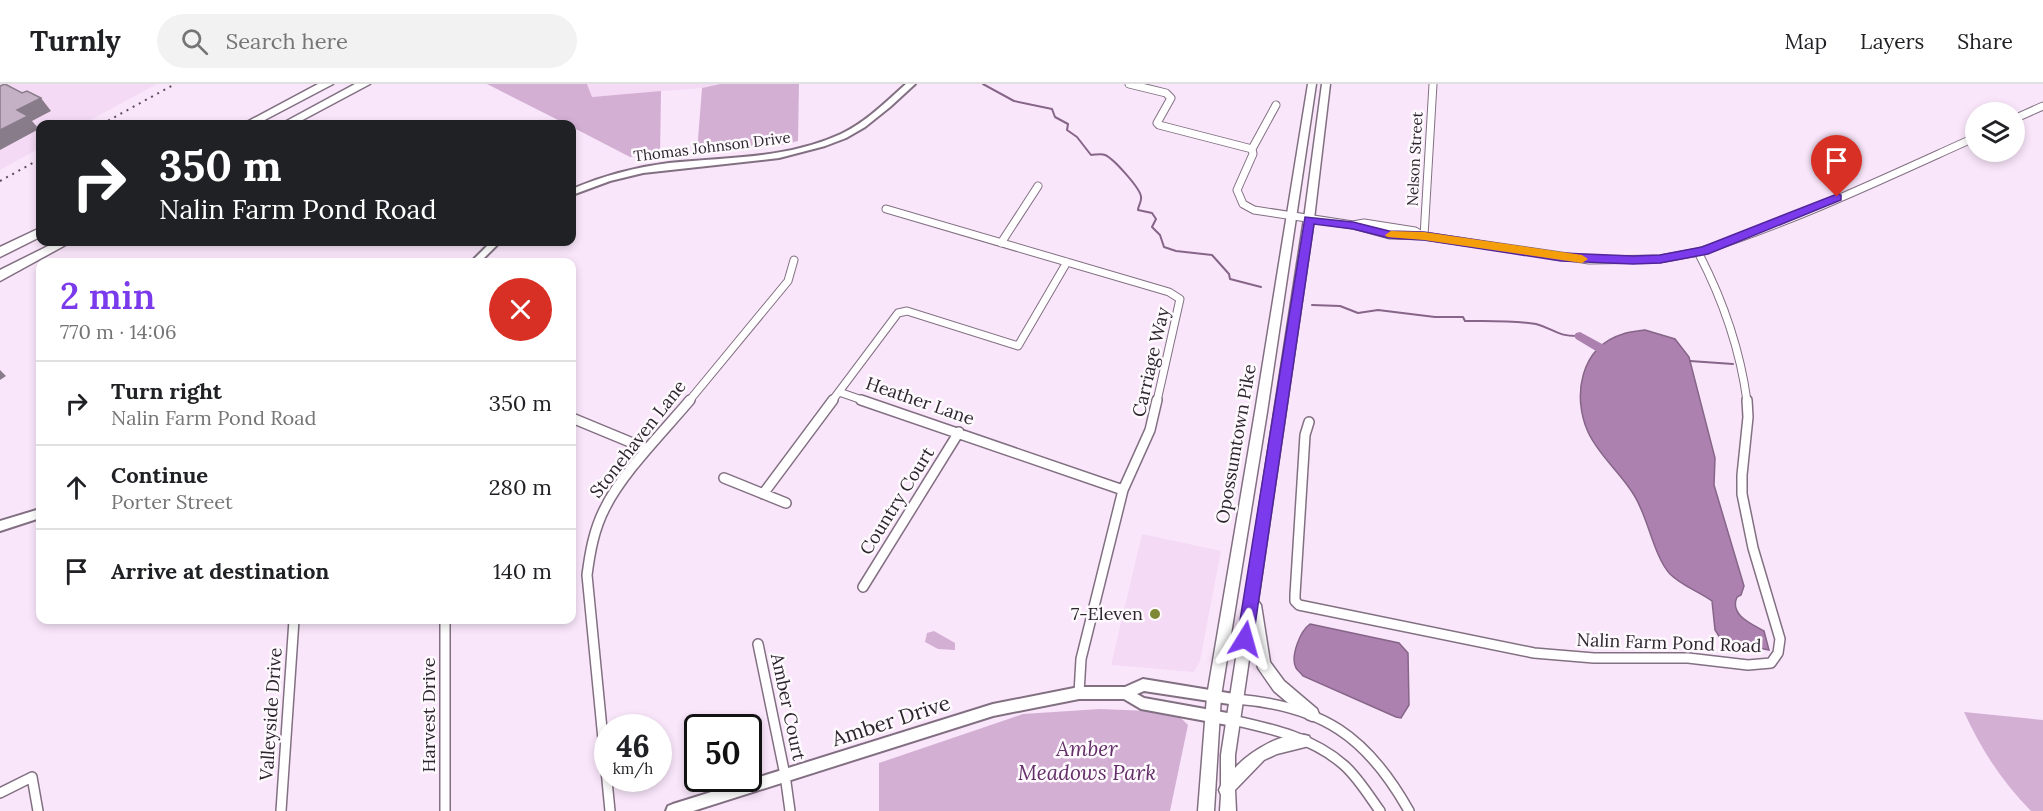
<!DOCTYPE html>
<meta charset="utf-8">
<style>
body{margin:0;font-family:Lora,serif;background:#f2f2f2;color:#202124;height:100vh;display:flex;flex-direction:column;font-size:22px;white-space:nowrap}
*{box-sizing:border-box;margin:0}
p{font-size:20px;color:#757577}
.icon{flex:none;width:33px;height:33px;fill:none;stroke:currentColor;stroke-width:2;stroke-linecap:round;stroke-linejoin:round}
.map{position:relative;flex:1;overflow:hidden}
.panel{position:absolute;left:36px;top:174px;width:540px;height:366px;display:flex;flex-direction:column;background:#fff;border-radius:12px;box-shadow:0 3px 9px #0003}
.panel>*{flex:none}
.guide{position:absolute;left:36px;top:36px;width:540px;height:126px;border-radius:12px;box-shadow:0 3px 9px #0003;background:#202124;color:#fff;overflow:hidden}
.fabs{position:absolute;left:1965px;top:18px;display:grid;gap:12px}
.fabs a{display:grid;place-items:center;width:60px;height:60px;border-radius:50%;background:#fff;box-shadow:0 3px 9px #0003;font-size:30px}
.speed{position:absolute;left:594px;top:630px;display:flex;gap:12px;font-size:30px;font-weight:700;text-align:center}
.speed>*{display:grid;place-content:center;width:78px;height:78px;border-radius:50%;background:#fff;box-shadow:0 3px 9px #0003;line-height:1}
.speed small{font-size:15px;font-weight:400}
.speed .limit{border:3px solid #111;border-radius:9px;background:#fff;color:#111}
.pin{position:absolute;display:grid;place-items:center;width:51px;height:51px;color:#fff;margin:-62px -26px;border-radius:50% 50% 50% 0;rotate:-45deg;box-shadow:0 0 6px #0007}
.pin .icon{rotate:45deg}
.me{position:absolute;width:66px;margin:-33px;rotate:8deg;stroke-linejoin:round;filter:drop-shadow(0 0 4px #0008)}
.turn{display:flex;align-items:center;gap:21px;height:126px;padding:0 24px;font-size:27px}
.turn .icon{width:78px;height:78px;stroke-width:2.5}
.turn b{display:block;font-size:42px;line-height:51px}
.round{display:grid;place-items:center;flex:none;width:63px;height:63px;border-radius:32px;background:#f2f2f2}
.head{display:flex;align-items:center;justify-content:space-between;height:102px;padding:0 24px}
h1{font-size:36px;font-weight:600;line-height:45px;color:#7c3aed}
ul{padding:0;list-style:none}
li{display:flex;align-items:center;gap:18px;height:84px;padding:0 24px;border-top:2px solid #e0e0e0}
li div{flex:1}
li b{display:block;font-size:22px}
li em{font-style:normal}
header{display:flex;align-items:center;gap:36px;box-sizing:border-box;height:84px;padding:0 30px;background:#fff;border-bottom:2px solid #e0e0e0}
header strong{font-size:28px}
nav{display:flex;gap:33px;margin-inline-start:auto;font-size:21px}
.search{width:420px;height:54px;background:#f2f2f2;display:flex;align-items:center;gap:15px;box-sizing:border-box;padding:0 21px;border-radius:33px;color:#757577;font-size:22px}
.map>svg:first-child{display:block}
</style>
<header>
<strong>Turnly</strong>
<div class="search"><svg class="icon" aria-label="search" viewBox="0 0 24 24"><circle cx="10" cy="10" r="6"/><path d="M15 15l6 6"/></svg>Search here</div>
<nav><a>Map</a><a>Layers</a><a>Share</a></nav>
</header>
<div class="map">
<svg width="2043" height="727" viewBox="0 0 2043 727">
<rect width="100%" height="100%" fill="#fae6fb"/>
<!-- built -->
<path fill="#f4daf5" d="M0,0H157L83,40H40V64L0,86Z
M587,0H720L702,4L592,13Z
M1142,450L1221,467L1200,577L1194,588L1111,581Z"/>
<!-- green -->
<path fill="#d3afd4" d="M487,0H587L592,13L661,7L660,72L630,73L572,43V40H566Z
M720,0H799L798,57L778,62L697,68L702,4Z
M934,547L955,559V566L938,565L925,558L927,549Z
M1100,625L1175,628L1188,641L1170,727H879V679L1023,630Z
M1964,628L2043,636V727H2031C2002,698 1981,665 1964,628Z"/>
<!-- water -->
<path fill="#ac81af" stroke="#866588" stroke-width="1.5" d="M1645,246L1675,255L1689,273L1715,374L1714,401L1744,502L1741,511L1737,513C1729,531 1752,540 1764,547L1769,566L1734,559L1725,554L1722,557L1715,546L1712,517C1698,507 1682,502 1670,490C1654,473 1648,433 1634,411C1621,389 1599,372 1588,348C1572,312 1580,263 1623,250C1630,247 1638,247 1645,246Z
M1310,540L1399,559L1408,569L1409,621L1401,634L1396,633L1303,592C1301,589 1298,587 1296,584C1290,573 1300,547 1310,540Z"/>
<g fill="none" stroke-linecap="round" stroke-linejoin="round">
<!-- stream -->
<path stroke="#866588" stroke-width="2" d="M983,0L1014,17L1052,25L1055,33L1068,40L1067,46L1077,53L1091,71C1095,71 1101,69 1105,71C1113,74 1141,105 1141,113C1142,117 1138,122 1138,126L1152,129L1156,135L1152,143L1160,151L1164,163L1176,167L1212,171L1229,190L1230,195L1261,203
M1312,221L1340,222L1358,229L1378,226L1435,233H1463L1465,237C1488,237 1513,236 1536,240C1555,245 1557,253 1580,252
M1690,277L1733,280"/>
<!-- canal -->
<path fill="#ac81af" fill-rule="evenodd" d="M1580,248L1604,261L1606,264L1604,267H1596L1576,255L1574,252L1576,249Z"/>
<!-- minor-far1 casing -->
<g stroke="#827082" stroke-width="9">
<path id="minor-far1" d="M1129,0L1166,9L1171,14L1157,39L1159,41L1252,65L1253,70L1237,106L1243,120L1254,126L1353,141L1389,151L1424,152L1589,176L1660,175L1698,168C1722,214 1740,265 1747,317
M2014,35L2043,22
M1252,65L1276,21
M886,125L1169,208L1180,215L1157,317
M1353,141L1364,139L1415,147L1421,151
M1424,152L1433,0
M1001,159L1038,102
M1698,168C1793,138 1885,94 1976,53
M839,308L865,317
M689,317L788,197L794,176
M832,317L898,229L907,227L1018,262L1067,178"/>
</g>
<!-- minor casing -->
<g stroke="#827082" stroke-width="12">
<path id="minor" d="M861,316L1123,406
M572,334L647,365
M1309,338L1305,351L1295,511V517L1299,521L1534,569L1594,574H1688L1748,581L1771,579L1778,569L1780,555L1753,464L1742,410V391L1748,333L1747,316
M724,394L786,419
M763,410L833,316
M863,503L959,348
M445,536V727
M758,560L785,691L790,727
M1079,609L1081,575L1123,406L1150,346L1157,316
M1236,615C1322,622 1367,652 1409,727
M1233,636C1273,645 1314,654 1345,682C1359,695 1369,712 1380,727
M0,709L32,693L38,727
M281,727L294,536
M610,727L587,491C590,468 594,445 605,424C622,389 664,347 690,316"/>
</g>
<!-- tertiary casing -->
<g stroke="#827082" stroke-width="4">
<path id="tertiary" d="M906,0H915L890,23L865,43L846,54L825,62L779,74L643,89L610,97L572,111V105C603,92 636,83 669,79C727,73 787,75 841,50C866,38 886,18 906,0Z
M491,158H500L480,178H471Z
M40,425V434L0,447V437Z
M1143,595L1240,611L1242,615L1240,619L1236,621L1144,607L1137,610L1144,614L1233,630L1237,632L1239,636L1237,640L1233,642L1141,625L1124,615H1079L993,632L693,727H666L668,722L673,720L993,620L1079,603H1125Z"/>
</g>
<!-- secondary casing -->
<g stroke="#827082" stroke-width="3">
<path id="secondary" d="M1308,0H1316L1267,328L1221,612L1214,727H1198L1207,612L1255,328Z
M1322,0H1330L1314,135L1258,517L1261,521L1270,578L1284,597L1317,625L1319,630L1317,635L1312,637L1307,635L1274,607L1258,584L1252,555L1235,671V684C1249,668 1287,644 1309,652L1311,657L1309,662L1277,670L1264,676L1235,706L1236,727H1220L1221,711L1219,706L1221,701V671L1304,135Z"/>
</g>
<!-- motorway casing -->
<g stroke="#827082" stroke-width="3">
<path id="motorway" d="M318,0H333L257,40H243Z
M355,0H370L295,40H281Z
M40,144V153L0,173V163Z
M56,158H71L0,197V186Z"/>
</g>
<!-- minor-far1 -->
<use href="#minor-far1" stroke="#fff" stroke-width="7"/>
<!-- minor -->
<use href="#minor" stroke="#fff" stroke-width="9"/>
<!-- tertiary -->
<use href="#tertiary" fill="#fff" fill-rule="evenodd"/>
<!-- secondary -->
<use href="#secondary" fill="#fff" fill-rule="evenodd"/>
<!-- motorway -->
<use href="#motorway" fill="#fff" fill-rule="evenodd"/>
<!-- rail -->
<path stroke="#594f59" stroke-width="2" stroke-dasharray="2 5" stroke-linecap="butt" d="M102,40L175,0
M0,97L40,75"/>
</g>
<!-- shaded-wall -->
<path fill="#897c8a" d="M41,14L51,27L32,37L39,45L0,66V46L17,26Z
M0,286L6,292L0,296Z"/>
<!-- building -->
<path fill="#c4b1c5" stroke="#897c8a" stroke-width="1.5" d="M5,0L22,9L27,7L41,14L17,26L28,32L0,46V2Z"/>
<!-- route -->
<path fill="#7c3aed" stroke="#51269a" stroke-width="1.5" d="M1837,110L1841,111V116L1708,170L1660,179L1633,180L1561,177L1424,156L1389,154L1353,145L1314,140L1253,555L1250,560L1245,562L1239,560L1237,555L1305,133L1353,138L1389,147L1424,148L1561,169L1633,172L1660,171L1702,163Z"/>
<!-- slow -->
<path fill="#f59e0b" d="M1391,147L1424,148L1582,171L1588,175L1582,179L1424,156L1387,153L1385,151Z"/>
<!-- markers -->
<circle fill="#7e8734" stroke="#fdf9fd" stroke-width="2" cx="1155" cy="530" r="6"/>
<g text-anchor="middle" stroke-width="5" stroke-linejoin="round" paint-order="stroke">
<!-- far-street labels -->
<g font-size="15" fill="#2d252d" stroke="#fdf9fd">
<text transform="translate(712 63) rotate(-7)" y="5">Thomas Johnson Drive</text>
<text transform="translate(1415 75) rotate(-87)" y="5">Nelson Street</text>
</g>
<!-- street labels -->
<g font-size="18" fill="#2d252d" stroke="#fdf9fd">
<text transform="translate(1151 278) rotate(-77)" y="6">Carriage Way</text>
<text transform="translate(920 317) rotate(19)" y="6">Heather Lane</text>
<text transform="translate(638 355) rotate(-52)" y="6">Stonehaven Lane</text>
<text transform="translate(1236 360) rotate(-80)" y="6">Opossumtown Pike</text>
<text transform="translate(897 417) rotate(-58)" y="6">Country Court</text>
<text transform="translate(1669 559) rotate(2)" y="6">Nalin Farm Pond Road</text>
<text transform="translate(788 623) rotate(78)" y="6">Amber Court</text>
<text transform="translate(271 630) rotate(-86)" y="6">Valleyside Drive</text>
<text transform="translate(429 631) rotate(-90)" y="6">Harvest Drive</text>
</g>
<!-- poi labels -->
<g font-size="18" fill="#2d252d" stroke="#fdf9fd" text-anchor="end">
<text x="1143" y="536">7-Eleven</text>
</g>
<!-- near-street labels -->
<g font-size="21" fill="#2d252d" stroke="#fdf9fd">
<text transform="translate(891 637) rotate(-18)" y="7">Amber Drive</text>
</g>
<!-- near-park labels -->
<g font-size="21" font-style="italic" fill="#642e68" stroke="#fdf9fd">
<text x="1087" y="672">Amber<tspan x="1087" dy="24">Meadows Park</tspan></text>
</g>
</g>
</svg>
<div class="fabs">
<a><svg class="icon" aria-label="layers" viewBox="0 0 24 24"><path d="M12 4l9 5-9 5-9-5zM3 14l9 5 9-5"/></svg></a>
</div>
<div class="speed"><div>46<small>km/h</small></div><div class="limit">50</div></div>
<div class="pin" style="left:1837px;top:113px;background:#d93025"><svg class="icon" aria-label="arrive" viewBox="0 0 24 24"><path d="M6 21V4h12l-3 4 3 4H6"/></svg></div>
<svg class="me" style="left:1245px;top:555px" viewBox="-20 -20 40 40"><path d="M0-17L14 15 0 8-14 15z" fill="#7c3aed" stroke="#fff" stroke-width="4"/></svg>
<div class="guide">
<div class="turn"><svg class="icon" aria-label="right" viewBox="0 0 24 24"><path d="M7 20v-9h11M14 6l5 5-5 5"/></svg><div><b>350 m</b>Nalin Farm Pond Road</div></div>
</div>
<section class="panel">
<div class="head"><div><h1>2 min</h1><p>770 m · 14:06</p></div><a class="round" style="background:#d93025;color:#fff"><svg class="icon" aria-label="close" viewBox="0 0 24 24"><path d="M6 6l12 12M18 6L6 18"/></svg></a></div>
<ul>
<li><svg class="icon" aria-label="right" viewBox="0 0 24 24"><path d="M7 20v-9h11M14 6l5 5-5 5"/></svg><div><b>Turn right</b><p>Nalin Farm Pond Road</p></div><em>350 m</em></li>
<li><svg class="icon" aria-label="ahead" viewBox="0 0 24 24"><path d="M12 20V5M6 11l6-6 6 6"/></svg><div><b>Continue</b><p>Porter Street</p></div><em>280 m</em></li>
<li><svg class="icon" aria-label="arrive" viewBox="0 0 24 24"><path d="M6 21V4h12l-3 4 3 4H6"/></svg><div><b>Arrive at destination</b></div><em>140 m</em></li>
</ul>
</section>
</div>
